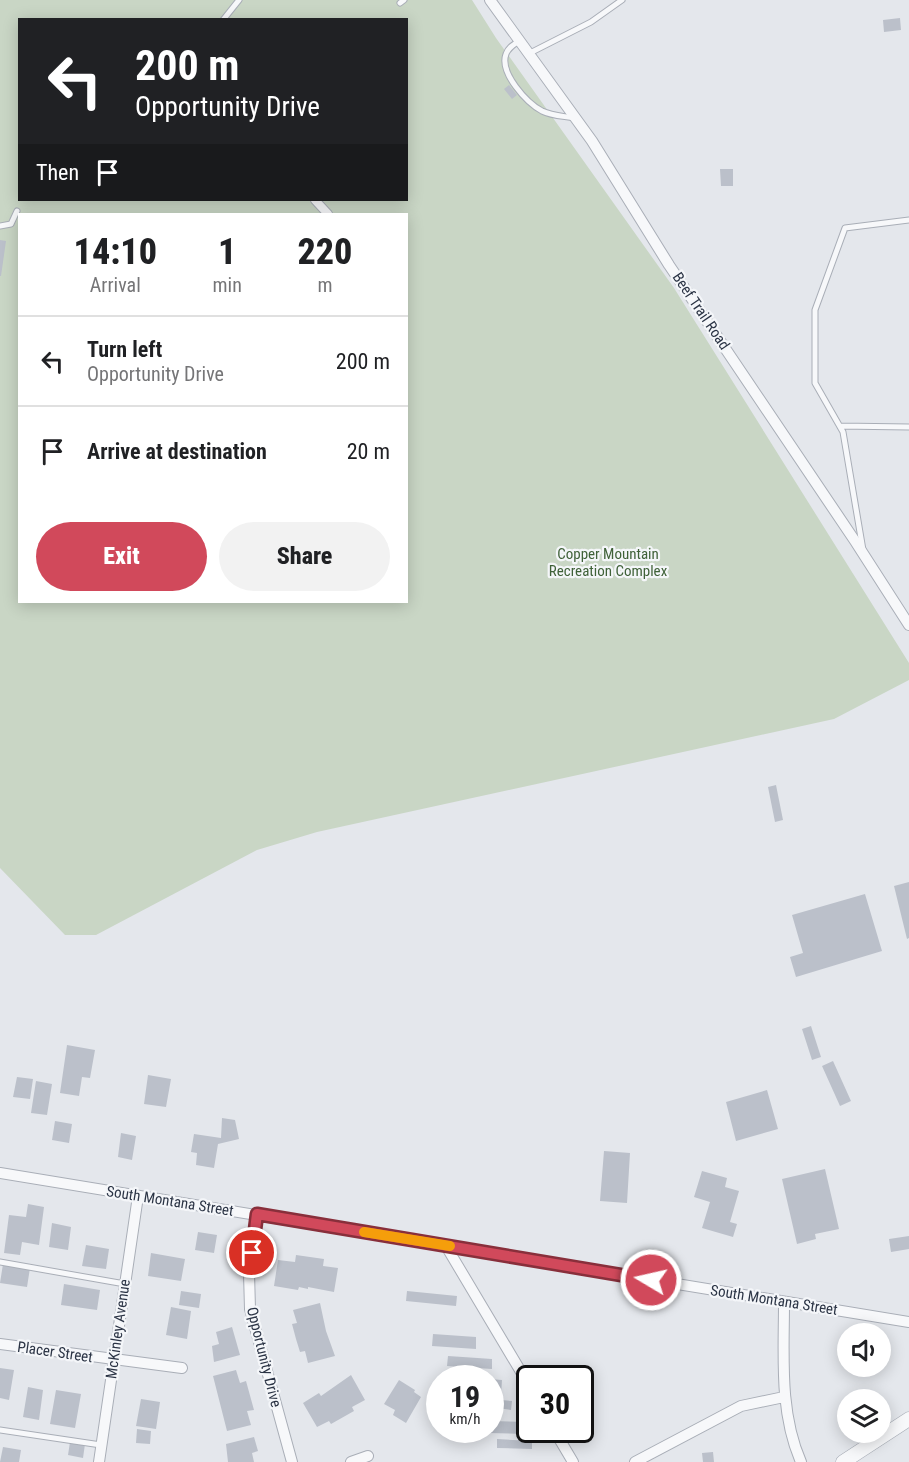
<!DOCTYPE html>
<style>
body{margin:0;font-family:"Roboto Condensed",sans-serif;background:#f2f2f2;color:#202124;height:100vh;display:flex;flex-direction:column;font-size:22px;white-space:nowrap}
*{box-sizing:border-box;margin:0}
p{font-size:20px;color:#757577}
.icon{flex:none;width:33px;height:33px;fill:none;stroke:currentColor;stroke-width:2;stroke-linecap:round;stroke-linejoin:round}
.map{position:relative;flex:1;overflow:hidden}
.drawer{position:absolute;left:18px;top:213px;width:390px;height:390px;display:flex;flex-direction:column;background:#fff;border-radius:0px;box-shadow:0 3px 15px #0003}
.drawer>*{flex:none}
.top-card{position:absolute;left:18px;top:18px;width:390px;height:183px;border-radius:0px;box-shadow:0 3px 15px #0003;background:#202124;color:#fff;overflow:hidden}
.tools{position:absolute;left:837px;top:1323px;display:grid;gap:12px}
.tools a{display:grid;place-items:center;width:54px;height:54px;border-radius:50%;background:#fff;box-shadow:0 3px 15px #0003;font-size:30px}
.speed{position:absolute;left:426px;top:1365px;display:flex;gap:12px;font-size:30px;font-weight:700;text-align:center}
.speed>*{display:grid;place-content:center;width:78px;height:78px;border-radius:50%;background:#fff;box-shadow:0 3px 15px #0003;line-height:1}
.speed small{font-size:15px;font-weight:400}
.speed .limit{border:3px solid #111;border-radius:9px;background:#fff;color:#111}
.pin{position:absolute;display:grid;place-items:center;width:51px;height:51px;color:#fff;margin:-26px;border:3px solid #fff;border-radius:50%;box-shadow:0 2px 6px #0007}
.me{position:absolute;width:66px;margin:-33px;rotate:279deg;stroke-linejoin:round;filter:drop-shadow(0 0 4px #0008)}
.turn{display:flex;align-items:center;gap:21px;height:126px;padding:0 18px;font-size:27px}
.turn .icon{width:78px;height:78px;stroke-width:2.5}
.turn b{display:block;font-size:42px;line-height:51px}
.then{display:flex;align-items:center;height:57px;padding:0 18px;background:#0003;gap:12px;font-size:22px}
.eta{display:flex;justify-content:space-evenly;align-items:center;height:102px;text-align:center}
.eta b{font-size:36px;font-weight:800;line-height:42px}
.button{display:flex;gap:12px;margin-top:auto;padding:12px 18px}
.button a{flex:1;height:69px;border-radius:36px;background:#d1495b;color:#fff;font-size:24px;font-weight:800;line-height:69px;text-align:center}
.button a+a{background:#f2f2f2;color:#202124}
ul{padding:0;list-style:none}
li{display:flex;align-items:center;gap:18px;height:90px;padding:0 18px;border-top:2px solid #e0e0e0}
li div{flex:1}
li b{display:block;font-size:22px}
li em{font-style:normal}
.map>svg:first-child{display:block}
</style>
<div class="map">
<svg width="909" height="1462" viewBox="0 0 909 1462">
<rect width="100%" height="100%" fill="#e4e7ec"/>
<!-- green -->
<path fill="#c9d6c5" fill-rule="evenodd" d="M0,0H472L496,38L674,288L909,663V680L834,719L317,832L257,850L96,935H65L0,868ZM20,20H406V200H20ZM20,214H406V602H20Z"/>
<!-- building -->
<path fill="#bbc0ca" d="M900,18L901,30L884,32L883,20Z
M509,85L517,95L512,99L504,89Z
M720,169H733V186H721Z
M0,240L6,241L1,276H0Z
M776,785L783,820L775,822L768,787Z
M909,882V938L907,939L894,886Z
M865,894L882,951L796,977L790,957L803,953L792,915Z
M811,1026L821,1057L812,1060L802,1029Z
M67,1045L95,1050L90,1078L82,1077L79,1096L60,1093Z
M833,1061L851,1101L840,1106L822,1066Z
M148,1075L171,1079L166,1107L144,1104Z
M17,1077L33,1079L30,1099L13,1097Z
M36,1081L52,1084L47,1115L31,1113Z
M767,1090L778,1129L736,1141L726,1102Z
M222,1118L235,1120L239,1139L218,1144L214,1168L196,1165L197,1153L191,1152L194,1134L221,1138Z
M55,1121L72,1124L69,1143L52,1140Z
M121,1133L136,1136L132,1160L118,1157Z
M604,1151L630,1153L627,1203L600,1201Z
M825,1169L839,1229L815,1234L816,1239L797,1244L782,1179Z
M702,1171L727,1178L725,1187L739,1191L730,1222L737,1224L733,1237L702,1228L710,1202L694,1197Z
M28,1204L44,1207L39,1245L22,1242L20,1255L4,1253L9,1215L26,1217Z
M52,1223L71,1227L68,1250L49,1247Z
M198,1232L217,1235L214,1253L195,1250Z
M909,1236V1249L891,1252L889,1239Z
M86,1245L109,1249L106,1269L82,1266Z
M151,1253L185,1259L181,1281L148,1276Z
M296,1255L324,1259L323,1266L338,1268L334,1292L308,1287V1289L299,1287L298,1290L274,1286L278,1260L295,1262Z
M3,1264L30,1268L27,1287L0,1283Z
M64,1284L100,1290L97,1310L61,1305Z
M181,1291L201,1294L199,1308L179,1305Z
M407,1291L457,1296L456,1306L406,1301Z
M320,1303L326,1331L335,1356L308,1363L305,1351L300,1352L296,1339L292,1324L297,1323L293,1310Z
M171,1307L191,1311L187,1339L166,1335Z
M232,1327L240,1355L214,1362L212,1346L219,1344L216,1332Z
M433,1334L476,1337V1349L432,1346Z
M448,1356L492,1359V1369L447,1366Z
M0,1368L14,1370L9,1400L0,1398Z
M236,1370L240,1383L246,1381L254,1410L247,1411L251,1425L227,1431L213,1376Z
M351,1375L365,1400L352,1407L354,1411L331,1424L329,1421L317,1427L303,1403L319,1393L321,1396Z
M490,1379L502,1380L501,1394L490,1393Z
M399,1380L415,1390L414,1392L421,1397L406,1423L393,1415L395,1410L384,1404Z
M28,1387L43,1390L39,1420L23,1417Z
M56,1390L81,1394L75,1428L50,1424Z
M141,1399L160,1402L156,1429L136,1426Z
M490,1399L512,1401L511,1410L490,1407Z
M490,1421L526,1422V1434L489,1433Z
M137,1429L151,1431L150,1444L136,1443Z
M254,1437L258,1451L252,1453L254,1462H228L226,1444Z
M497,1439L532,1441V1449L497,1448Z
M70,1442L85,1444L83,1458L68,1455Z
M3,1447L21,1450L19,1462H0Z
M713,1452L714,1462H703L702,1453Z"/>
<g fill="none" stroke-linecap="round" stroke-linejoin="round">
<!-- service casing -->
<g stroke="#a9aeb7" stroke-width="7">
<path id="service" d="M400,3L404,0
M223,20L239,0
M519,41C513,45 508,48 506,54C499,73 527,103 542,111C552,116 563,116 574,118
M528,54L591,22L622,0
M0,226L11,224L17,211
M840,426L909,427
M863,550L843,432L815,383V310L845,228L909,220
M0,1262L125,1284
M0,1430L101,1445"/>
</g>
<!-- pedestrian casing -->
<g stroke="#a9aeb7" stroke-width="10">
<path id="pedestrian" d="M315,200L328,214"/>
</g>
<!-- minor casing -->
<g stroke="#a9aeb7" stroke-width="12">
<path id="minor" d="M490,0L592,141L669,265L855,541L909,625
M0,1173L909,1322
M257,1214L249,1273L250,1309L292,1462
M446,1246L530,1387
M784,1302C784,1355 779,1412 801,1462
M0,1344L182,1368
M554,1430L573,1462
M99,1462L138,1196
M351,1462L368,1456
M635,1462L741,1406L784,1397"/>
</g>
<!-- tertiary casing -->
<g stroke="#a9aeb7" stroke-width="15">
<path id="tertiary" d="M843,1462L909,1419"/>
</g>
<!-- service -->
<use href="#service" stroke="#f7f8fa" stroke-width="5"/>
<!-- pedestrian -->
<use href="#pedestrian" stroke="#f7f8fa" stroke-width="8"/>
<!-- minor -->
<use href="#minor" stroke="#f7f8fa" stroke-width="10"/>
<!-- tertiary -->
<use href="#tertiary" stroke="#f7f8fa" stroke-width="14"/>
</g>
<g fill="none" stroke-linecap="round" stroke-linejoin="round">
<!-- route casing -->
<g stroke="#882f3b" stroke-width="15">
<path id="route" d="M252,1253L257,1214L651,1280"/>
</g>
<!-- route -->
<use href="#route" stroke="#d1495b" stroke-width="10"/>
<!-- slow -->
<path stroke="#f59e0b" stroke-width="10" d="M364,1232L450,1246"/>
</g>
<g text-anchor="middle" stroke-width="4.5" stroke-linejoin="round" paint-order="stroke">
<!-- street labels -->
<g font-size="15" fill="#2b3445" stroke="#f4f6f9">
<text transform="translate(701 311) rotate(56)" y="5">Beef Trail Road</text>
<text transform="translate(170 1201) rotate(9)" y="5">South Montana Street</text>
<text transform="translate(774 1300) rotate(9)" y="5">South Montana Street</text>
<text transform="translate(118 1329) rotate(-82)" y="5">McKinley Avenue</text>
<text transform="translate(55 1352) rotate(8)" y="5">Placer Street</text>
<text transform="translate(264 1357) rotate(76)" y="5">Opportunity Drive</text>
</g>
<!-- park labels -->
<g font-size="15" fill="#3f6138" stroke="#f4f6f9">
<text x="608" y="559">Copper Mountain<tspan x="608" dy="17">Recreation Complex</tspan></text>
</g>
</g>
</svg>
<div class="tools">
<a><svg class="icon" aria-label="sound" viewBox="0 0 24 24"><path d="M4 9h4l5-4v14l-5-4H4zM17 9q2 3 0 6"/></svg></a>
<a><svg class="icon" aria-label="layers" viewBox="0 0 24 24"><path d="M12 4l9 5-9 5-9-5zM3 14l9 5 9-5"/></svg></a>
</div>
<div class="speed"><div>19<small>km/h</small></div><div class="limit">30</div></div>
<div class="pin" style="left:252px;top:1253px;background:#d93025"><svg class="icon" aria-label="arrive" viewBox="0 0 24 24"><path d="M6 21V4h12l-3 4 3 4H6"/></svg></div>
<svg class="me" style="left:651px;top:1280px" viewBox="-20 -20 40 40"><circle r="17" fill="#d1495b" stroke="#fff" stroke-width="3"/><path d="M0-11L8 9 0 5-8 9z" fill="#fff"/></svg>
<div class="top-card">
<div class="turn"><svg class="icon" aria-label="left" viewBox="0 0 24 24"><path d="M17 20v-9H6M10 6l-5 5 5 5"/></svg><div><b>200 m</b>Opportunity Drive</div></div>
<div class="then">Then<svg class="icon" aria-label="arrive" viewBox="0 0 24 24"><path d="M6 21V4h12l-3 4 3 4H6"/></svg></div>
</div>
<section class="drawer">
<div class="eta">
<div><b>14:10</b><p>Arrival</p></div>
<div><b>1</b><p>min</p></div>
<div><b>220</b><p>m</p></div>
</div>
<ul>
<li><svg class="icon" aria-label="left" viewBox="0 0 24 24"><path d="M17 20v-9H6M10 6l-5 5 5 5"/></svg><div><b>Turn left</b><p>Opportunity Drive</p></div><em>200 m</em></li>
<li><svg class="icon" aria-label="arrive" viewBox="0 0 24 24"><path d="M6 21V4h12l-3 4 3 4H6"/></svg><div><b>Arrive at destination</b></div><em>20 m</em></li>
</ul>
<div class="button"><a>Exit</a><a>Share</a></div>
</section>
</div>
